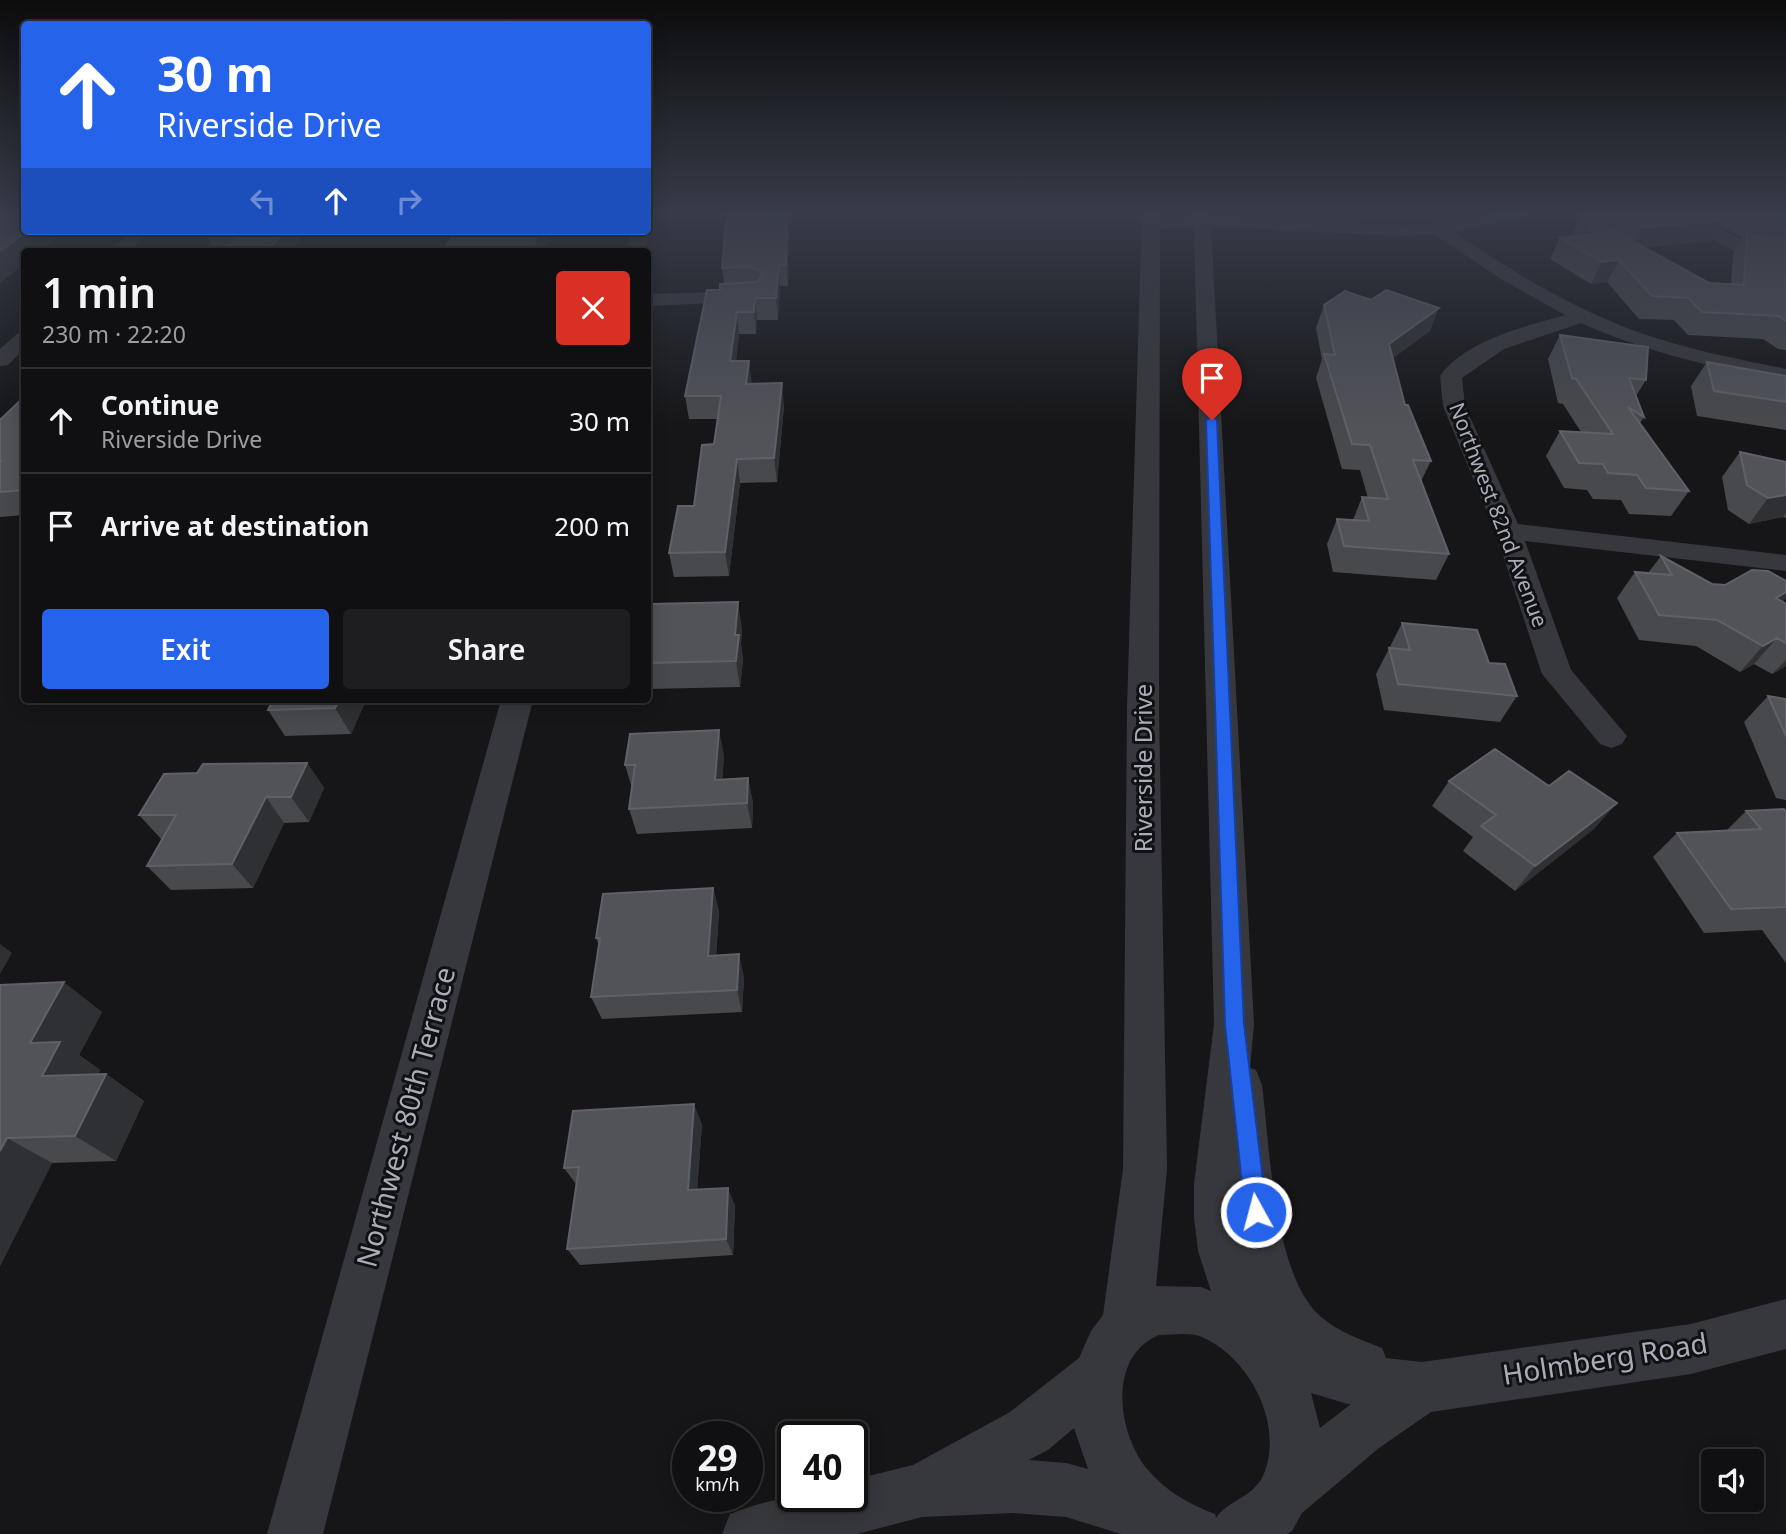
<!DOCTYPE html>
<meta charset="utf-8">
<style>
body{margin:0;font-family:"Noto Sans",sans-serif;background:#1e1e20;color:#f1f3f6;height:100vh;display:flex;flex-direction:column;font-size:26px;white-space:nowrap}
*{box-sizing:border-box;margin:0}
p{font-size:23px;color:#9c9d9f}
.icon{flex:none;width:38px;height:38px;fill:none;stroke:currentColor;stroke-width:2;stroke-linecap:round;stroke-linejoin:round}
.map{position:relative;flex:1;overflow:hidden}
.details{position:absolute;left:21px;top:248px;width:630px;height:455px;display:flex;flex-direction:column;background:#101012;border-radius:7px;box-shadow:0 4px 18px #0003,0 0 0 2px #303032}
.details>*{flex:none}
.guide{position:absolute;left:21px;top:21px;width:630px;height:214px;border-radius:7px;box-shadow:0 4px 18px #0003,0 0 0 2px #303032;background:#2563eb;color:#fff;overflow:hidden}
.tools{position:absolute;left:1701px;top:1449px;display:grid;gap:14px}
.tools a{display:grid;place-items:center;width:63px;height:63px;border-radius:7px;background:#101012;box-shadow:0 4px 18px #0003,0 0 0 2px #303032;font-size:35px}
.speed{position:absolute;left:672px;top:1421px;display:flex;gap:14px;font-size:35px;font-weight:700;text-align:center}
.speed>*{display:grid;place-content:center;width:91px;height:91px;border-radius:50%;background:#101012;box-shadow:0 4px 18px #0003,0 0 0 2px #303032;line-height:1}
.speed small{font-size:18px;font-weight:400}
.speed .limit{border:4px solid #111;border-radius:10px;background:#fff;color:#111}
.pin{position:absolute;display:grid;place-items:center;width:60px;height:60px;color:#fff;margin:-72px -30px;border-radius:50% 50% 50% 0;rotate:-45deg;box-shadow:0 0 7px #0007}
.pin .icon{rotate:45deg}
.me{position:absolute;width:77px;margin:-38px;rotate:353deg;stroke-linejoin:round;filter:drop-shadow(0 0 5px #0008)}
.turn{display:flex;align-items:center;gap:24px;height:147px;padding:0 21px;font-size:32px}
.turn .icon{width:91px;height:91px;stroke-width:2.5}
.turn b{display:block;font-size:49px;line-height:60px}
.lanes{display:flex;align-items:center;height:66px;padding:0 21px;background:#0003;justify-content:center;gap:35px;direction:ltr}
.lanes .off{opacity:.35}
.round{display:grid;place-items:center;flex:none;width:74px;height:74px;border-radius:7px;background:#1e1e20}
.headline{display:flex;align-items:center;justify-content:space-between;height:119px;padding:0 21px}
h1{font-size:42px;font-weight:600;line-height:52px}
.action{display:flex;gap:14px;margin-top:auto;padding:14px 21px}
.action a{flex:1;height:80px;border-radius:7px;background:#2563eb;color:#fff;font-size:28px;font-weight:600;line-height:80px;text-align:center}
.action a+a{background:#1e1e20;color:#f1f3f6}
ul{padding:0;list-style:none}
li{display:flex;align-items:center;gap:21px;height:105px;padding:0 21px;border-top:2px solid #303032}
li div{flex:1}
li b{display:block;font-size:26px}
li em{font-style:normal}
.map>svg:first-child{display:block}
</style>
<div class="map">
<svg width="1786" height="1534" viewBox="0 0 1786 1534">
<rect width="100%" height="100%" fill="#161618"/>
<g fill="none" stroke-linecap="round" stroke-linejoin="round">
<!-- minor -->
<path fill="#37383d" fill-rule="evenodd" d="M1142,212H1159L1160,220L1194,217V212H1210L1211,216L1406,226L1468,220L1502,212H1531L1529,216L1454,232C1517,275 1583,315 1656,338C1699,352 1743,360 1786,369V383C1716,367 1647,353 1581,323L1504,349L1462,378L1465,406L1518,524L1786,555V571L1525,541L1571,670L1627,736L1622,744L1611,748L1600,744L1542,674L1495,531L1443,406L1440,376C1464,341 1526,326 1565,315L1501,279L1434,234L1406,236L1211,227L1254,1024L1250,1068L1256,1070L1262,1085C1270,1146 1273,1274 1320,1316C1338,1332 1360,1339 1382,1348L1386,1358L1422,1362L1691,1324L1786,1299V1349L1691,1374L1431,1412L1379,1448L1302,1513L1292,1531L1287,1534H1121L1066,1517L1013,1513L922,1517L857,1534H722L730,1514C777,1495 803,1496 852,1496V1480L913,1465L1010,1412L1079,1358L1091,1331L1103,1315L1123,1169L1127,708ZM1194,227L1214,1024L1194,1184V1217L1198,1251L1211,1291L1201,1287L1156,1286L1167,1169L1159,708L1160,230ZM1159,1335C1172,1335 1190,1332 1202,1337C1248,1357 1283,1421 1265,1471C1255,1499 1229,1498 1216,1518L1215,1514C1189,1504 1167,1492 1148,1470C1118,1435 1106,1357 1159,1335ZM1311,1393L1348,1404H1351L1320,1428ZM1074,1428L1088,1469L1066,1463L1029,1460L1048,1450Z
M1680,212H1699L1720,229L1768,252L1771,256L1768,260C1747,265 1694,229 1680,212Z
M648,228L650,231L644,252H626L632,231H648Z
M131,231H150L129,252H109Z
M750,291L757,293L760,297L757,301L648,306V294Z
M24,332V349L8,365L0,366V349L17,334Z
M501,700H533L323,1534H267Z"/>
</g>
<!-- wall -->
<path fill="#47494d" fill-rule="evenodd" d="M1589,212H1786V350L1778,349L1763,339L1688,335L1674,320L1639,319L1607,282L1591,284L1550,259L1560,238L1571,237L1580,217H1587ZM1720,226L1743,237L1733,254L1731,284L1709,283L1643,247L1711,241Z
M789,218L788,286H780L778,320H757L756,334H739L736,361L752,384L784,406L777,482L740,483L729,576L674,577L669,553L694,506L714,444L718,419H689L685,396L724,283L722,268Z
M307,231L289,252H215L207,236Z
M1324,305L1430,331L1393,358L1405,405L1431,461L1421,481L1449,554L1436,580L1333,572L1327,544L1337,519L1353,520L1362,497L1368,498L1360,470L1342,469L1316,378L1322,359L1316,328Z
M1560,335L1646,380L1636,396L1644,417L1640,423L1689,491L1671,516L1629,514L1621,500L1593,499L1587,490L1564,488L1546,456L1560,431L1581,432L1563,404L1558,403L1548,359Z
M1707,362L1786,376V430L1697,416L1691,386Z
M24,397V515L0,517V420Z
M1740,452L1786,462V518L1783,517L1749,524L1728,510L1722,477Z
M1661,556L1712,584L1725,585L1786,581V598L1783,602L1786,604V666L1772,674L1754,664L1740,672L1696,646L1639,640L1617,598L1635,572L1648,573Z
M1402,623L1489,663L1517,696L1500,722L1384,710L1376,674Z
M648,624L742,628L741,644L743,660L740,687L648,689Z
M1768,696L1786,699V800L1776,798L1744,722Z
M269,700H366L351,734L285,736L268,710L271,703Z
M724,755L722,779L748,778L753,803L752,828L637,834L629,809L632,788L625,765Z
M307,763L324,788L309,822L284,823L253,888L171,890L147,866L162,840L139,815L197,773Z
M1449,781L1549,786L1595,828L1515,891L1463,851L1473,837L1432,806Z
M1746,811L1786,812V963L1762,930L1704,933L1653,857L1677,833L1726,831Z
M713,888L719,912L716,956L744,977L742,1012L602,1019L591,997L599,946L596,938Z
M0,985L102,1012L79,1055L100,1070L98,1074H106L144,1101L116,1161L52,1163L0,1266Z
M702,1124L697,1189L735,1205L733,1255L580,1265L567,1249L576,1184L564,1168Z"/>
<!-- shaded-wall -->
<path fill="#2f3033" d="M787,212H789V218L788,286L786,265Z
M1724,220L1711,241L1631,249L1642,227Z
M27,231H67L40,252H24V264L0,283V251Z
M285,231H307L289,252H266Z
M539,231H553L545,252H531Z
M1619,260L1607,282L1591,284L1602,262Z
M779,265L780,286L778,320L776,298Z
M755,298L757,320L756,334L754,312Z
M1439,308L1430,331L1379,368L1389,344Z
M737,312L739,334L733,384L730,361Z
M749,361L752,384H746Z
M782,383L784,406L777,482L774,458Z
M737,459L740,483L729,576L725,552Z
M1786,495V513L1783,517L1749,524L1768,498Z
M1786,592V598L1774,612L1776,598Z
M738,602L742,628L741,644L743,660L740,687L736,661L735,635Z
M1777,638L1754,664L1740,672L1763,646Z
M1786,660V666L1772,674Z
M339,700H366L351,734L335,708Z
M719,730L724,755L721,805L715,780Z
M307,763L324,788L309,822L291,797Z
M748,778L753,803L752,828L747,803Z
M266,797L284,823L253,888L232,864Z
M1617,803L1595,828L1515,891L1535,866Z
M713,888L719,912L714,979L708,956Z
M0,944L12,953L0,974Z
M739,954L744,977L742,1012L737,990Z
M64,982L102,1012L79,1055L100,1070L84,1102L42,1076L30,1043Z
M106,1074L144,1101L116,1161L75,1136Z
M694,1104L702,1124L696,1207L688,1190Z
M7,1138L52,1163L0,1266V1151Z
M728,1188L735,1205L733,1255L726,1239Z"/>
<!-- building -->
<path fill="#525359" stroke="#5f6168" stroke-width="2" d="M0,212H24V231H27L0,251Z
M727,212H787L786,265H779L776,298H755L754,312H737L730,361H749L746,384L782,383L774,458L737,459L725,552L669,553L678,506H694L702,445L714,444L721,396H685L707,290H720V284L757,282L763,275L759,270L750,267L722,268Z
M1615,212H1714L1724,220L1642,227Z
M1747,212H1786V232L1783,228Z
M1583,214L1709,283L1744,285L1747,232L1773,241L1784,240L1786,235V321L1779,316L1702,312L1688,298L1652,296L1619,260L1602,262L1560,238L1595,234L1580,217Z
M213,231H285L266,252H224L240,236H207Z
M455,231H539L531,252H443Z
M1386,290L1439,308L1389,344L1405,405H1408L1431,461L1413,460L1449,554L1344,546L1337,519L1369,521L1362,497L1388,499L1370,445L1352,444L1324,354L1335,355L1324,305L1345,291L1371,300Z
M1560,335L1648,347L1646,380L1629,378L1644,417L1628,407L1689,491L1646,488L1637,475L1608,473L1603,464L1579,463L1560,431L1613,434L1576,379L1572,378Z
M1707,362L1786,376V402L1714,391Z
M24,397V490L0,492V463L1,461H0V420Z
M1740,452L1786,462V495L1768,498L1747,485Z
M1661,556L1712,584L1725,585L1752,570L1768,571L1786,581V592L1776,598L1786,604V643L1777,638L1763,646L1717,620L1659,615L1635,572L1672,575Z
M738,602L735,635H739L736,661L648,663V624L651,604Z
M1402,623L1477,630L1489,663L1505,664L1517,696L1398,684L1389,648L1410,650Z
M1768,696L1786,699V736Z
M273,700H339L335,708L268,710Z
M719,730L715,780L748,778L747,803L629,809L635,765H625L630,734Z
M1495,749L1549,786L1569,771L1617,803L1535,866L1481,826L1496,815L1449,781Z
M307,763L291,797H266L232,864L147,866L176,815H139L164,774L197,773L203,764Z
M1784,809L1786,812V907L1731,909L1677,833L1761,829L1746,811Z
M713,888L708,956L739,954L737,990L591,997L600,938H596L603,894Z
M64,982L30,1043L60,1042L42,1076L106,1074L75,1136L7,1138L0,1151V985Z
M694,1104L688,1190L728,1188L726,1239L567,1249L579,1167L564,1168L573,1111Z"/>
<!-- sky -->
<linearGradient id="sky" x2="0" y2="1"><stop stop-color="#0c0c0d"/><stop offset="0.5" stop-color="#363c48"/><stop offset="1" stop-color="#363c48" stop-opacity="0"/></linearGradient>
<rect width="1786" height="426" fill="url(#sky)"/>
<!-- route -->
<path fill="#2563eb" stroke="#184099" stroke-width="2" d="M1212,417L1217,420L1244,1024L1267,1212L1264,1220L1256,1223L1248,1220L1245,1212L1225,1024L1206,420Z"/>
<g text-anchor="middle" stroke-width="6" stroke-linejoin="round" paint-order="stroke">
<!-- far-street labels -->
<g font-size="21" fill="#a8adb8" stroke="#111113">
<text transform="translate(1498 515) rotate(69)" y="7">Northwest 82nd Avenue</text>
</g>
<!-- street labels -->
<g font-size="24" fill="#a8adb8" stroke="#111113">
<text transform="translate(1144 768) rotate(-90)" y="8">Riverside Drive</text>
</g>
<!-- near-street labels -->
<g font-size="28" fill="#a8adb8" stroke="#111113">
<text transform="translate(406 1117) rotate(-75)" y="10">Northwest 80th Terrace</text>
<text transform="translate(1605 1359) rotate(-9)" y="10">Holmberg Road</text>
</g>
</g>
</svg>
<div class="tools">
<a><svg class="icon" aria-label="sound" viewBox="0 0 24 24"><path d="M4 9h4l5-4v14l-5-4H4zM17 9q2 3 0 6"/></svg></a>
</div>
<div class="speed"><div>29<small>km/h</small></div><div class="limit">40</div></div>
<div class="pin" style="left:1212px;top:420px;background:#d93025"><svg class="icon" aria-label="arrive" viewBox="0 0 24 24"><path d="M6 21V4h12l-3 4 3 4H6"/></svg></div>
<svg class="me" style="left:1256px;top:1212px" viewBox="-20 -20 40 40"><circle r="17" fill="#2563eb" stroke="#fff" stroke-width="3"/><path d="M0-11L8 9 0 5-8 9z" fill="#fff"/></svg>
<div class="guide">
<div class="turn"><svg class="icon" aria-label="ahead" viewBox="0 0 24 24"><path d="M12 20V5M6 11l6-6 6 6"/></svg><div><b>30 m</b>Riverside Drive</div></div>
<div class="lanes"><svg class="icon off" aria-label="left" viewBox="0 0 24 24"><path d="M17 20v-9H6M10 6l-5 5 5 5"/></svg><svg class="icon" aria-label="ahead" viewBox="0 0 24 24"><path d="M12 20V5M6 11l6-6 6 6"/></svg><svg class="icon off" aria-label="right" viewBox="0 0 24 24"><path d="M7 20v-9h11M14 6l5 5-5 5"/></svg></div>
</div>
<section class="details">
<div class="headline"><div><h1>1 min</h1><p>230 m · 22:20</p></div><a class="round" style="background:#d93025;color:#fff"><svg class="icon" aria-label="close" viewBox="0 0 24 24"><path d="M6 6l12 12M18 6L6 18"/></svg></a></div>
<ul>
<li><svg class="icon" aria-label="ahead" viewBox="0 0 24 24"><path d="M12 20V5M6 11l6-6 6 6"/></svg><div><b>Continue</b><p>Riverside Drive</p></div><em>30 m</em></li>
<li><svg class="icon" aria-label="arrive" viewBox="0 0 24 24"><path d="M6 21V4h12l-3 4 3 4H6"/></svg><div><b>Arrive at destination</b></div><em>200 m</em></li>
</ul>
<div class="action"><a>Exit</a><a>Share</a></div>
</section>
</div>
